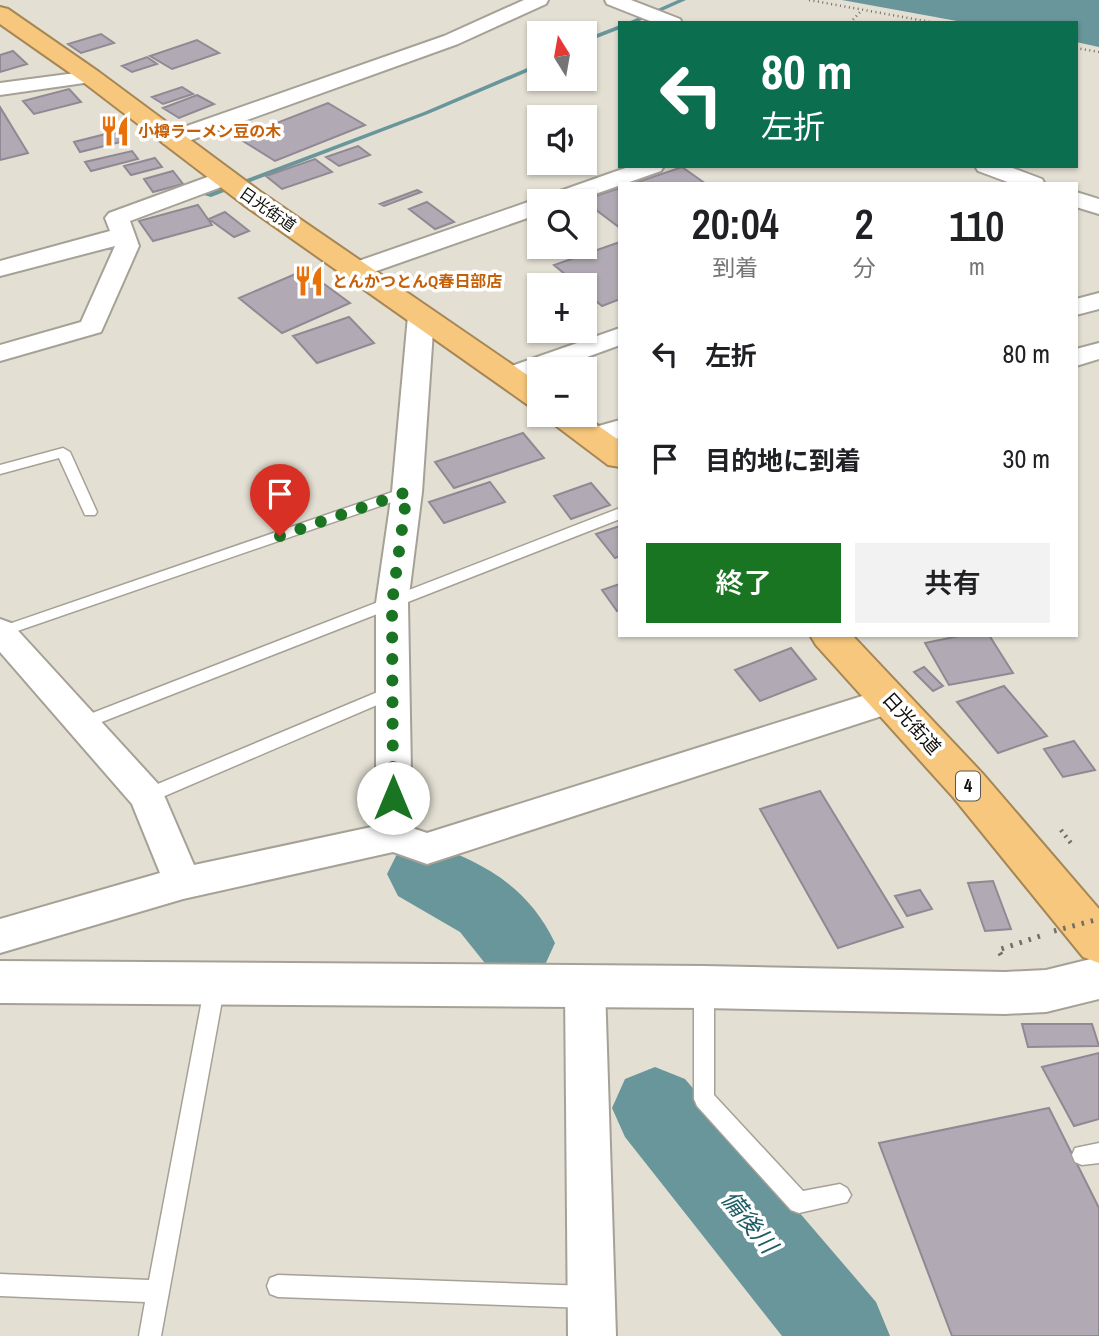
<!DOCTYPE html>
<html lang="ja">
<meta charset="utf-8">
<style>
body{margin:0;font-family:"Archivo Narrow","Noto Sans JP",sans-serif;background:#f2f2f2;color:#202124;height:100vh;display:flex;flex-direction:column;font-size:26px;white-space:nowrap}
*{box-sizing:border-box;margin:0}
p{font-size:23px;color:#757577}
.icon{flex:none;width:38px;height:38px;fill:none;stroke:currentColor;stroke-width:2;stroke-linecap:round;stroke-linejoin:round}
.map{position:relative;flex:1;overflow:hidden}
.side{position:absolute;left:618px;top:182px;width:460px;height:455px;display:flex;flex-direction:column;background:#fff;border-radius:0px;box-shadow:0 2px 5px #0004}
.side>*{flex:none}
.banner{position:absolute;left:618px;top:21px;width:460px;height:147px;border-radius:0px;box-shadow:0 2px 5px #0004;background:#0b6e4f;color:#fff;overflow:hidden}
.needle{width:46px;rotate:349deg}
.buttons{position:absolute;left:527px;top:21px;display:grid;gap:14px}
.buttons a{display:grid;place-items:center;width:70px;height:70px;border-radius:0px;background:#fff;box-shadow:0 2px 5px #0004;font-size:35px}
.pin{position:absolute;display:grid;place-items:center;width:60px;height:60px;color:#fff;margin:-72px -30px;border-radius:50% 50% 50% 0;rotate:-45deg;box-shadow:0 0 7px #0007}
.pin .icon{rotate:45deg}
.me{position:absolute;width:77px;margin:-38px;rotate:0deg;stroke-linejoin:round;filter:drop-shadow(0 0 5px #0008)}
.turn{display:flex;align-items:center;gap:24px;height:147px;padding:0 28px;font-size:32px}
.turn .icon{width:91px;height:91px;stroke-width:2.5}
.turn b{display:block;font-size:49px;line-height:60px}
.eta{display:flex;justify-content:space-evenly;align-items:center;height:119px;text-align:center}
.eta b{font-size:42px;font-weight:600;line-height:49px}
.cta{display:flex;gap:14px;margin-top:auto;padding:14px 28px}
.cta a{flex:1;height:80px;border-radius:0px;background:#1a7523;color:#fff;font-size:28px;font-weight:600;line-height:80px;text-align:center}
.cta a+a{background:#f2f2f2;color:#202124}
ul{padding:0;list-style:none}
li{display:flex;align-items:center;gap:21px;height:105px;padding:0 28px}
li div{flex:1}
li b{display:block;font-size:26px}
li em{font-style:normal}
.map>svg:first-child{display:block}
</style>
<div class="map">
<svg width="1099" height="1336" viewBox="0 0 1099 1336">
<rect width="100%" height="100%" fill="#e3dfd3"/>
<!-- water -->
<path fill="#68969b" d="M842,0H1099V47L1076,42V23H968Z"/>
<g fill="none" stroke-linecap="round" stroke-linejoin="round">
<!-- stream -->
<path fill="#68969b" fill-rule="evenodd" d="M678,0H686L635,23H626Z
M620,25V29L584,43V39Z
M539,63V67L428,114L211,197L204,195L424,112Z"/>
<!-- river -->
<path fill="#68969b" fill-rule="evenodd" d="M425,842C483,862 528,886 555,943L544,967L516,977L488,967L460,932L398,896L387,874L398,852Z
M655,1067L685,1079L876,1302L890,1336H782L625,1137L612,1108L625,1079Z"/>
</g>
<!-- building -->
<path fill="#b1aab4" stroke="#908993" stroke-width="2" d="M101,34L114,43L81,53L68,44Z
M197,40L219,53L172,69L150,56Z
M13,51L27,64L0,72V55Z
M147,57L157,64L132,72L122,66Z
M182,87L193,94L163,104L152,97Z
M69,89L81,102L34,114L23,101Z
M197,95L214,104L179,118L163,108Z
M328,103L365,125L275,161L238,138Z
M0,107L28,153L0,160Z
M118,131L125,141L80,152L74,142Z
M358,146L370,155L339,166L326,157Z
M132,151L138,159L91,171L85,162Z
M155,158L162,167L131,175L124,166Z
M315,159L332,172L282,189L266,176Z
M682,167L706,184H632Z
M173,171L183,184L153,192L144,179Z
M620,188V228L583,200Z
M417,190L421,192L384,206L380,204Z
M427,202L454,222L435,229L409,209Z
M198,205L212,225L153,241L139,221Z
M225,212L249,231L234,237L209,219Z
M620,242V299L602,306L584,291V285H578L554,265Z
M305,270L350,303L282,333L239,298Z
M349,317L374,343L317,363L293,336Z
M523,433L544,458L454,488L435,462Z
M490,482L505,502L444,523L429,502Z
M591,483L610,505L571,519L554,496Z
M620,526V556L615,558L596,534Z
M620,584V610L617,611L602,590Z
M964,635H989L1013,673L949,685L925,643Z
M791,648L816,679L760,701L735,670Z
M924,667L943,686L933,691L914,672Z
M1004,686L1047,736L998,753L957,702Z
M1074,741L1095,770L1063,777L1044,749Z
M820,791L903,927L838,948L760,809Z
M993,881L1011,929L985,931L968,883Z
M920,890L932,909L907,916L895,896Z
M1022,1024H1092L1099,1046L1028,1047Z
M1099,1053V1119L1074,1126L1042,1067Z
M1049,1108L1099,1208V1336H952L879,1143Z"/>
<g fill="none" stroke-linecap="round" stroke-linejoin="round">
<!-- lane casing -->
<g stroke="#a6a196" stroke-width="3">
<path id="lane" d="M63,448L70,452L97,512L95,515H85L59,458L0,474V465Z
M407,487L414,492L412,495L0,637V627Z
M620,508V519L89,727H77L75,723L77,719Z
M392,686L398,688L400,692L398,696L153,801L147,803L141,801L138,796L141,791Z
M215,975L222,978L225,984L161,1336H139L145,1302L0,1296V1274L149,1280L205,984L208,978Z
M704,980L711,983L714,989V1095L803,1191L840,1184L847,1188L851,1195L847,1202L799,1213L791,1210L697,1106L694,1099V989L697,983Z
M1099,1143V1163L1082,1165L1075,1162L1072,1155L1075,1148Z
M278,1275L588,1286L596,1289L599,1297L596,1305L588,1308L278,1297L270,1294L267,1286L270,1278Z"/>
</g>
<!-- street casing -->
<g stroke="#a6a196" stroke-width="4">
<path id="street" d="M524,0H548L546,4L458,44L180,144H164L161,139L164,134L444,36Z
M605,0H631L680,19L682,23H655L607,4Z
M91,71L98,73L101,77L98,81L0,95V83Z
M631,166H664L661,171L575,201H539V214L365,275L356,277L347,275L344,270L347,265L531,201L543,200L546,196Z
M975,166H1007L1042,179L1045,184H1013L978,171Z
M224,171L232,173L235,178L232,183L130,221L139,246L101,332L0,361V345L81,322L115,246L0,276V261L110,231L105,218L109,213Z
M1076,192L1099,199V214L1076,207Z
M1099,293V309L1076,315V299Z
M421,308L430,311L434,316L422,492L408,603L412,828L427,833L891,687L903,691L908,700L903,709L427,864L393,852L183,899L0,953V919L160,873L132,804L0,652V619L11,623L160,786L194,865L376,826V603L392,492L408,316L412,311Z
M620,328V345L554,369H539V375C526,379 515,385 500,382L497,376L500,370Z
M1099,343V359L1076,366V349Z
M620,420V438L591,446L581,443L577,437L581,431Z
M585,968L599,973L605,986L616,1336H568L565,986L571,973Z"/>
</g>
<!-- secondary casing -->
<g stroke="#a6a196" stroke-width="4">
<path id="secondary" d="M1099,957V999L1046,1012L1005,1014L704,1008L0,1003V961L704,966L1005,972L1046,970Z"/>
</g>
<!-- highway casing -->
<g stroke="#a68654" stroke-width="4">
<path id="highway" d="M0,7L8,9L99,72L262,193L539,383V408L528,405L244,205L83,82L0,24Z
M546,415H583L620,441V467L608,465L551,422Z
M810,635H852L983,774L1099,909V963L1083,957L953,797L816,645Z"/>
</g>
<!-- path-far2 -->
<path stroke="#716f67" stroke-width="2.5" stroke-dasharray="1 3.5" stroke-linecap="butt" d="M809,0L936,23
M850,23L862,10
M1076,48L1099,52"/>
<!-- path-far1 -->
<path stroke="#716f67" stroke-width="4.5" stroke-dasharray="2 5" stroke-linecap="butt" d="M1061,830L1073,846"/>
<!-- path -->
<path stroke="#716f67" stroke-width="5" stroke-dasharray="2.5 7" stroke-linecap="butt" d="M1001,955L998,950L1043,935"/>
<!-- lane -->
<use href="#lane" fill="#fff" fill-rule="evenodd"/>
<!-- street -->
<use href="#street" fill="#fff" fill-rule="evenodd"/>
<!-- secondary -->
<use href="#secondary" fill="#fff" fill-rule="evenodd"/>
<!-- highway -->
<use href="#highway" fill="#f6c77c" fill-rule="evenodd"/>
<!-- path-bridge -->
<path stroke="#716f67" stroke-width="5" stroke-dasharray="2.5 7" stroke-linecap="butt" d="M1054,931L1099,919"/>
</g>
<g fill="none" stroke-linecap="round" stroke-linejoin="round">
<!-- route -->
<path stroke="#1a7523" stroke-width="12" stroke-dasharray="0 21.6" d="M280,536L407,492L392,603L393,798"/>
</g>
<!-- icons -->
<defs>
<g id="restaurant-bare" transform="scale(2.415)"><path d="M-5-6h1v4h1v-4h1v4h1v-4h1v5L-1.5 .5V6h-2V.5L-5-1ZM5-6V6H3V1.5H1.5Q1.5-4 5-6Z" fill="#e8710a" stroke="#fff" stroke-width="2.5" paint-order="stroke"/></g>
</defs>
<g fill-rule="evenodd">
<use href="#restaurant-bare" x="115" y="131"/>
<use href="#restaurant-bare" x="309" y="281"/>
</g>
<g text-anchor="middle" stroke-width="7" stroke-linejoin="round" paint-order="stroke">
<!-- far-food labels -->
<g font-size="16" font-weight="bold" fill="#c56008" stroke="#fff" text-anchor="start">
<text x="138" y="137">小樽ラーメン豆の木</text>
<text x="332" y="287">とんかつとんQ春日部店</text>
</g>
<!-- far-street labels -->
<g font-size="16" fill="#100e0a" stroke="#fff">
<text transform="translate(268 209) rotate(35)" y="6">日光街道</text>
</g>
<!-- shield labels -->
<rect fill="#fff" stroke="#585654" stroke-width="2" x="956" y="771.5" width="24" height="29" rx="5"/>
<g font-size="18" font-weight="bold" fill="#100e0a">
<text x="968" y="792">4</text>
</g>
<!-- street labels -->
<g font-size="19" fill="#100e0a" stroke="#fff">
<text transform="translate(912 723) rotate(48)" y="7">日光街道</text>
</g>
<!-- near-water labels -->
<g font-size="24" font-style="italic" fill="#1e5e64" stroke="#fff">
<text transform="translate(749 1222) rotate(51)" y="8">備後川</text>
</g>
</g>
</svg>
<div class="buttons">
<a><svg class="needle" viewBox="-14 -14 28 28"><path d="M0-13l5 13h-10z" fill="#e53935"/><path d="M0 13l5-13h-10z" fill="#757577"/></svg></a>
<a><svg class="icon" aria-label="sound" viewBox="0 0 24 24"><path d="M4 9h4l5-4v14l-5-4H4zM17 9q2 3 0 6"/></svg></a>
<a><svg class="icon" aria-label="search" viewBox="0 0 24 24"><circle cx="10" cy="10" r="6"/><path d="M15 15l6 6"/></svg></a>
<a>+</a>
<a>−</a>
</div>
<div class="pin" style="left:280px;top:536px;background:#d93025"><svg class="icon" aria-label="arrive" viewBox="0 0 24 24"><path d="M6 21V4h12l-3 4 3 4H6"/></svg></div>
<svg class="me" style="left:393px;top:798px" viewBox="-20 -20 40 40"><circle r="19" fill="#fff"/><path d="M0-13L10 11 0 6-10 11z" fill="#1a7523"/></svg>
<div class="banner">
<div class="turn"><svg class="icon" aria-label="left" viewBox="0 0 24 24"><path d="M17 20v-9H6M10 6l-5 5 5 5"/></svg><div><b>80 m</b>左折</div></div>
</div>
<section class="side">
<div class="eta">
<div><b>20:04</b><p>到着</p></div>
<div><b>2</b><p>分</p></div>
<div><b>110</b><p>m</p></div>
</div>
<ul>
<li><svg class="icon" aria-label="left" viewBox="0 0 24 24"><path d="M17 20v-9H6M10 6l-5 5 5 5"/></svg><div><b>左折</b></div><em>80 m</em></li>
<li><svg class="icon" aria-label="arrive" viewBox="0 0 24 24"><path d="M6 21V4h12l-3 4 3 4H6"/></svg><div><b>目的地に到着</b></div><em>30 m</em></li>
</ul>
<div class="cta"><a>終了</a><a>共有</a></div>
</section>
</div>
